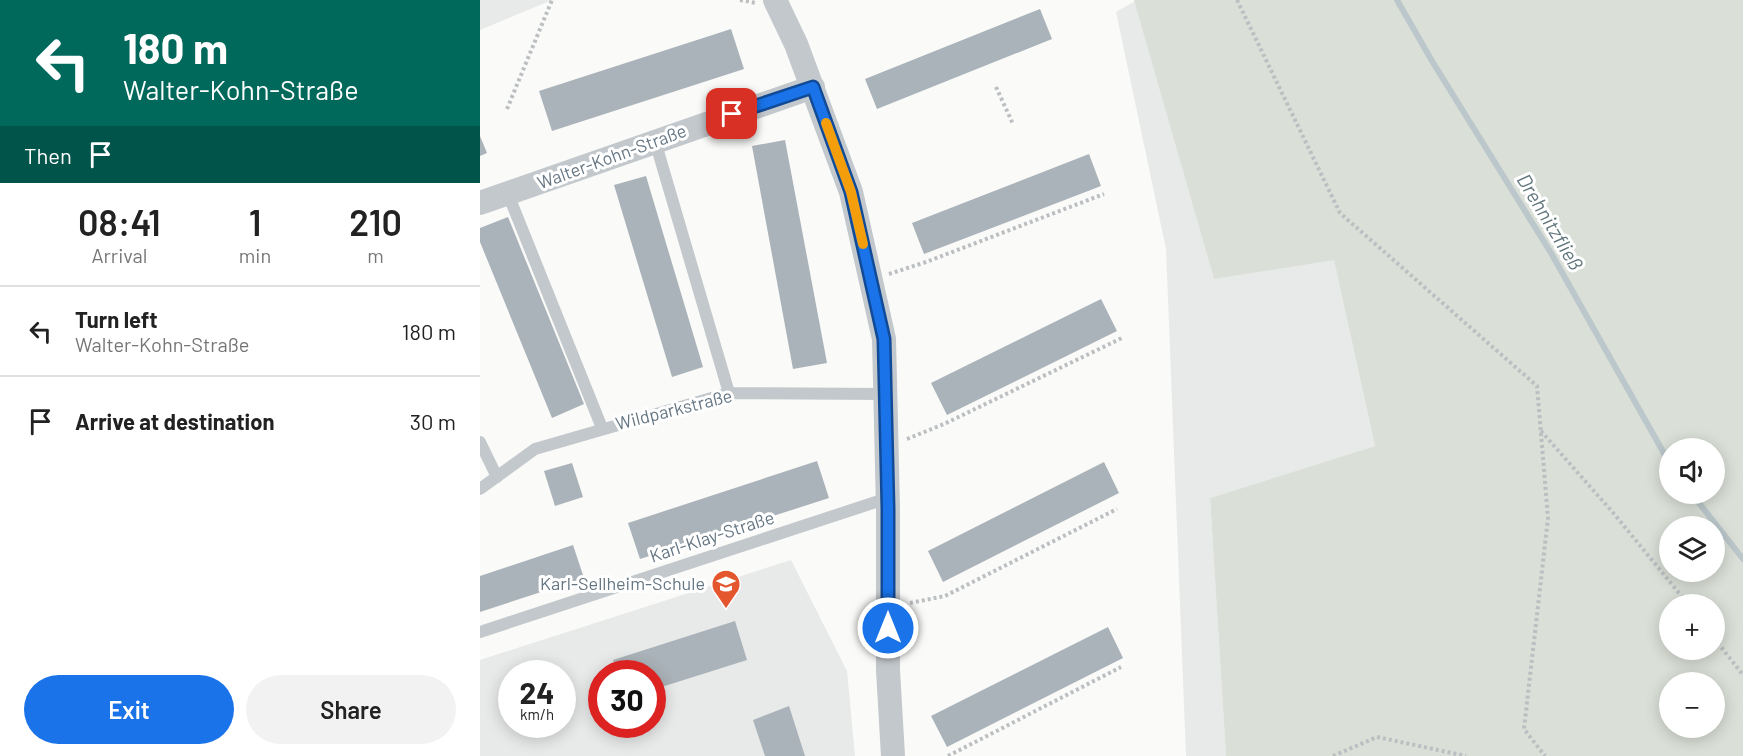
<!DOCTYPE html>
<meta charset="utf-8">
<style>
body{margin:0;font-family:Barlow,sans-serif;background:#f2f2f2;color:#222;height:100vh;display:flex;flex-direction:column;font-size:22px;white-space:nowrap}
*{box-sizing:border-box;margin:0}
p{font-size:20px;color:#767676}
.icon{flex:none;width:33px;height:33px;fill:none;stroke:currentColor;stroke-width:2;stroke-linecap:round;stroke-linejoin:round}
.map{position:relative;flex:1;overflow:hidden}
.side{display:flex;flex-direction:column;background:#fff;width:480px}
.side>*{flex:none}
.top-card{background:#00695c;color:#fff;overflow:hidden}
.controls{position:absolute;left:1179px;top:438px;display:grid;gap:12px}
.controls a{display:grid;place-items:center;width:66px;height:66px;border-radius:50%;background:#fff;box-shadow:0 3px 15px #0003;font-size:30px}
.speed{position:absolute;left:18px;top:660px;display:flex;gap:12px;font-size:30px;font-weight:700;text-align:center}
.speed>*{display:grid;place-content:center;width:78px;height:78px;border-radius:50%;background:#fff;box-shadow:0 3px 15px #0003;line-height:1}
.speed small{font-size:15px;font-weight:400}
.speed .limit{border:9px solid #d22;background:#fff;color:#111}
.pin{position:absolute;display:grid;place-items:center;width:51px;height:51px;color:#fff;margin:-26px;border-radius:12px;box-shadow:0 3px 9px #0006}
.me{position:absolute;width:66px;margin:-33px;rotate:0deg;stroke-linejoin:round;filter:drop-shadow(0 0 4px #0008)}
.turn{display:flex;align-items:center;gap:21px;height:126px;padding:0 24px;font-size:27px}
.turn .icon{width:78px;height:78px;stroke-width:2.5}
.turn b{display:block;font-size:42px;line-height:51px}
.then{display:flex;align-items:center;height:57px;padding:0 24px;background:#0003;gap:12px;font-size:22px}
.eta{display:flex;justify-content:space-evenly;align-items:center;height:102px;text-align:center}
.eta b{font-size:36px;font-weight:600;line-height:42px}
.action{display:flex;gap:12px;margin-top:auto;padding:12px 24px}
.action a{flex:1;height:69px;border-radius:36px;background:#1a73e8;color:#fff;font-size:24px;font-weight:600;line-height:69px;text-align:center}
.action a+a{background:#f2f2f2;color:#222}
ul{padding:0;list-style:none}
li{display:flex;align-items:center;gap:18px;height:90px;padding:0 24px;border-top:2px solid #e0e0e0}
li div{flex:1}
li b{display:block;font-size:22px}
li em{font-style:normal}
main{display:flex;flex:1;min-height:0}
.map>svg:first-child{display:block}
</style>
<main>
<section class="side">
<div class="top-card">
<div class="turn"><svg class="icon" aria-label="left" viewBox="0 0 24 24"><path d="M17 20v-9H6M10 6l-5 5 5 5"/></svg><div><b>180 m</b>Walter-Kohn-Straße</div></div>
<div class="then">Then<svg class="icon" aria-label="arrive" viewBox="0 0 24 24"><path d="M6 21V4h12l-3 4 3 4H6"/></svg></div>
</div>
<div class="eta">
<div><b>08:41</b><p>Arrival</p></div>
<div><b>1</b><p>min</p></div>
<div><b>210</b><p>m</p></div>
</div>
<ul>
<li><svg class="icon" aria-label="left" viewBox="0 0 24 24"><path d="M17 20v-9H6M10 6l-5 5 5 5"/></svg><div><b>Turn left</b><p>Walter-Kohn-Straße</p></div><em>180 m</em></li>
<li><svg class="icon" aria-label="arrive" viewBox="0 0 24 24"><path d="M6 21V4h12l-3 4 3 4H6"/></svg><div><b>Arrive at destination</b></div><em>30 m</em></li>
</ul>
<div class="action"><a>Exit</a><a>Share</a></div>
</section>
<div class="map">
<svg width="1263" height="756" viewBox="0 0 1263 756">
<rect width="100%" height="100%" fill="#fafaf8"/>
<!-- built -->
<path fill="#e8e9e9" fill-rule="evenodd" d="M0,0H72L0,30Z
M655,1L734,279L854,259L895,446L730,498L746,756H706L686,249L636,12Z
M311,560L367,671L375,756H0V660ZM32,674H82V724H32ZM122,674H172V724H122Z"/>
<!-- green -->
<path fill="#dadfd7" fill-rule="evenodd" d="M654,0H1263V756H746L730,498L895,446L854,260L734,279ZM1190,448H1234V494H1190ZM1190,526H1234V572H1190ZM1190,604H1234V650H1190ZM1190,682H1234V728H1190Z"/>
<g fill="none" stroke-linecap="round" stroke-linejoin="round">
<!-- stream -->
<path stroke="#bbc7cb" stroke-width="6" d="M917,0L952,61L1071,253L1190,464
M1212,494L1263,559"/>
</g>
<!-- building -->
<path fill="#aab3b9" d="M560,9L572,39L397,109L385,79Z
M251,29L264,69L72,131L59,91Z
M0,136L7,153L0,156Z
M305,140L347,363L313,369L272,146Z
M609,154L621,186L444,254L432,223Z
M166,176L223,367L192,377L134,185Z
M28,217L104,404L72,418L0,242V228Z
M621,299L637,331L467,415L451,383Z
M337,461L349,498L160,559L148,523Z
M624,462L639,493L463,582L448,551Z
M92,463L103,497L75,506L64,471Z
M93,545L104,578L0,612V576Z
M255,621L267,660L172,690V674H137L133,660Z
M628,627L643,658L467,747L451,716Z
M309,706L325,756H285L273,720Z"/>
<g fill="none" stroke-linecap="round" stroke-linejoin="round">
<!-- path -->
<path stroke="#bbbfc2" stroke-width="4" stroke-dasharray="3 3" stroke-linecap="butt" d="M260,0L276,3
M757,0L860,213L1057,386L1068,518L1044,729L1065,756
M516,87L533,124
M27,109L72,0
M409,274L446,262L624,194
M1061,431L1135,515L1208,604
M427,439L464,424L642,338
M430,603L465,596L637,509
M1234,638L1263,675
M468,756L641,667
M853,756L897,737L986,756"/>
<!-- service -->
<path stroke="#c3c8cc" stroke-width="12" d="M175,141L249,393
M28,194L122,428
M0,442L17,477
M0,489L55,449L249,393L405,394
M0,632L408,498"/>
<!-- minor -->
<path stroke="#c3c8cc" stroke-width="24" d="M295,0L316,44L371,192L404,339L408,509V670L413,756
M0,203L333,87"/>
</g>
<g fill="none" stroke-linecap="round" stroke-linejoin="round">
<!-- route casing -->
<g stroke="#114b97" stroke-width="15">
<path id="route" d="M252,114L333,87L371,192L404,339L408,509V628"/>
</g>
<!-- route -->
<use href="#route" stroke="#1a73e8" stroke-width="10"/>
<!-- slow -->
<path stroke="#f59e0b" stroke-width="10" d="M346,123L371,192L383,244"/>
</g>
<!-- icons -->
<defs>
<g id="school-pin" transform="scale(1.5)"><path d="M0 17L-7.5 6A9.5 9.5 0 1 1 7.5 6Z" fill="#e4572e" stroke="#fff"/><path d="M0-5L7-2L0 1L-7-2ZM-4 1L0 2.5L4 1V4Q0 6-4 4Z" fill="#fff"/></g>
</defs>
<g fill-rule="evenodd">
<use href="#school-pin" x="246" y="584"/>
</g>
<g text-anchor="middle" stroke-width="6" stroke-linejoin="round" paint-order="stroke">
<!-- street labels -->
<g font-size="18" fill="#657683" stroke="#fff">
<text transform="translate(132 157) rotate(-20)" y="6">Walter-Kohn-Straße</text>
<text transform="translate(194 410) rotate(-14)" y="6">Wildparkstraße</text>
<text transform="translate(232 537) rotate(-18)" y="6">Karl-Klay-Straße</text>
</g>
<!-- poi labels -->
<g font-size="18" fill="#657683" stroke="#fff" text-anchor="end">
<text x="225" y="590">Karl-Sellheim-Schule</text>
</g>
<!-- water labels -->
<g font-size="20" font-style="italic" fill="#60757c" stroke="#fff">
<text transform="translate(1070 222) rotate(59)" y="7">Drehnitzfließ</text>
</g>
</g>
</svg>
<div class="controls">
<a><svg class="icon" aria-label="sound" viewBox="0 0 24 24"><path d="M4 9h4l5-4v14l-5-4H4zM17 9q2 3 0 6"/></svg></a>
<a><svg class="icon" aria-label="layers" viewBox="0 0 24 24"><path d="M12 4l9 5-9 5-9-5zM3 14l9 5 9-5"/></svg></a>
<a>+</a>
<a>−</a>
</div>
<div class="speed"><div>24<small>km/h</small></div><div class="limit">30</div></div>
<div class="pin" style="left:252px;top:114px;background:#d93025"><svg class="icon" aria-label="arrive" viewBox="0 0 24 24"><path d="M6 21V4h12l-3 4 3 4H6"/></svg></div>
<svg class="me" style="left:408px;top:628px" viewBox="-20 -20 40 40"><circle r="17" fill="#1a73e8" stroke="#fff" stroke-width="3"/><path d="M0-11L8 9 0 5-8 9z" fill="#fff"/></svg>
</div>
</main>
